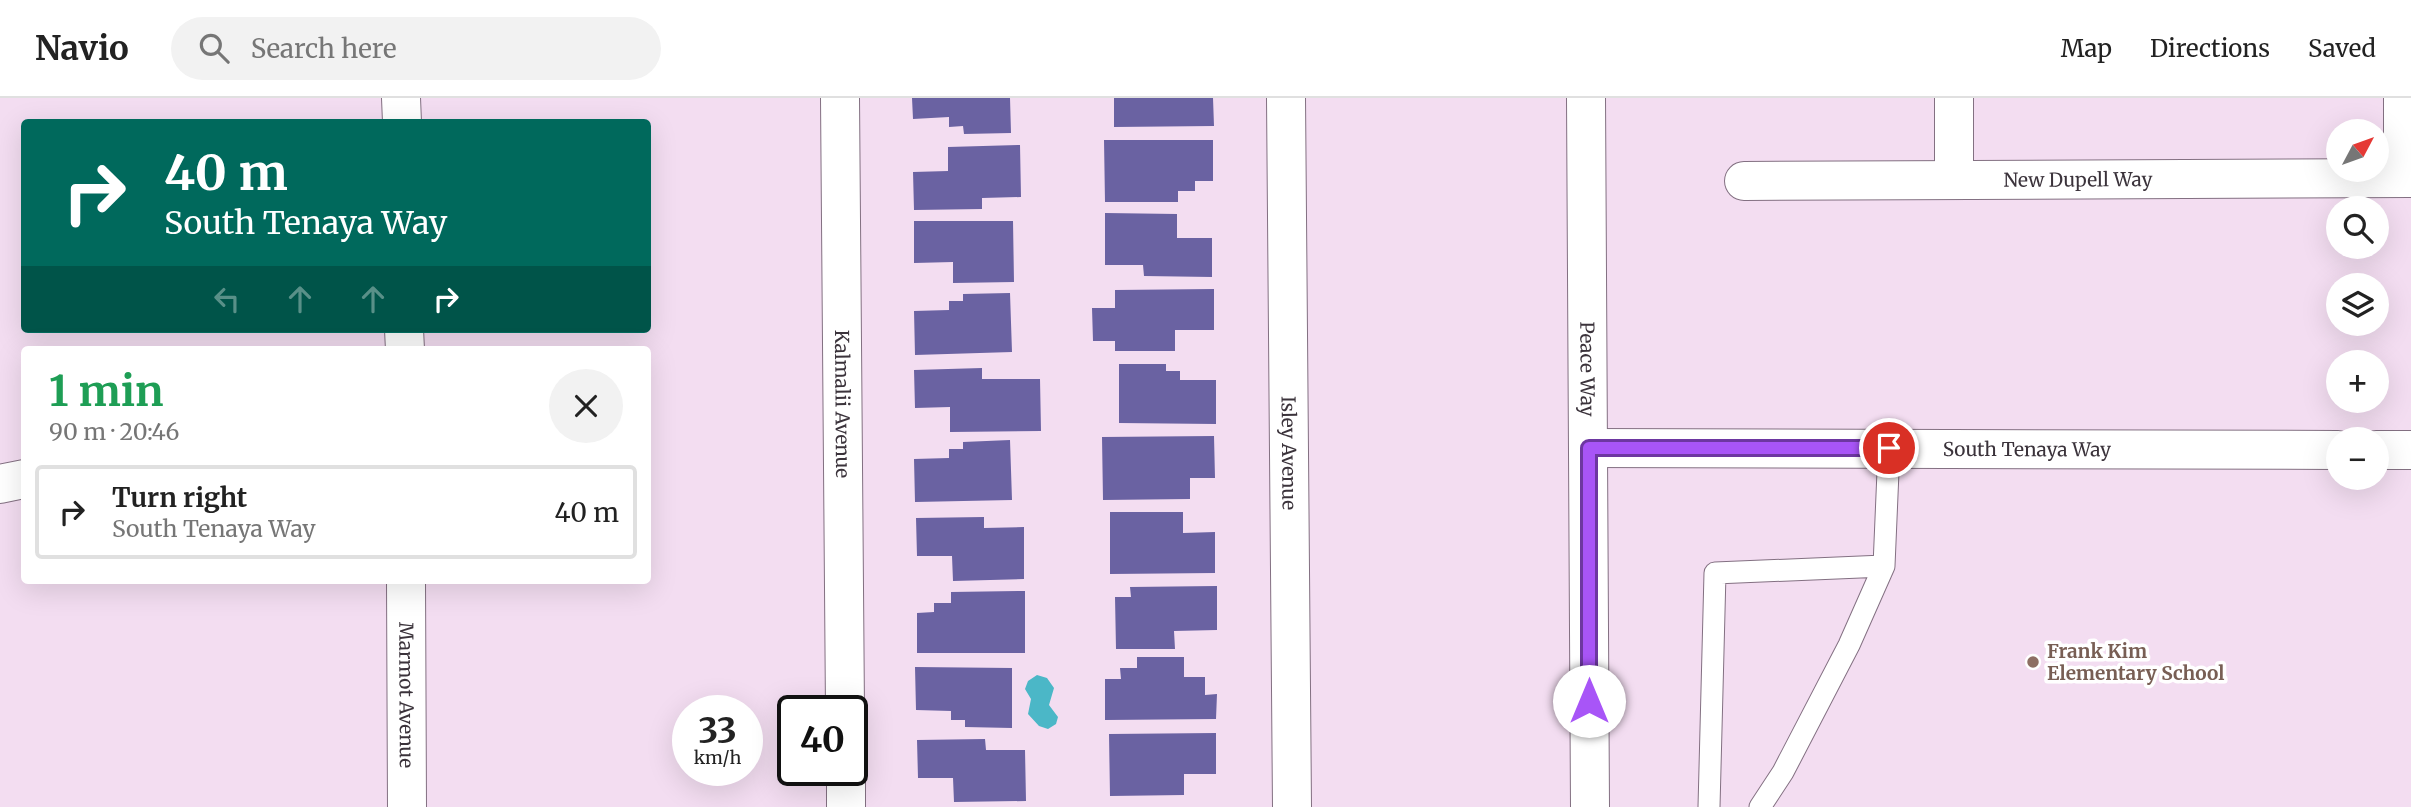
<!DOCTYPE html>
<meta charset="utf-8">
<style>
body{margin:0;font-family:Merriweather,serif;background:#f2f2f2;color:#222;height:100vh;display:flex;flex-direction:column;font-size:26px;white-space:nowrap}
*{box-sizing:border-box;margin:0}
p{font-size:23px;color:#767676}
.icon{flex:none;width:38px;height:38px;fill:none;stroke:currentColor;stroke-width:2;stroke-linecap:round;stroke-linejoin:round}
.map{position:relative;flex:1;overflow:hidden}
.sheet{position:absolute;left:21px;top:248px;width:630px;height:238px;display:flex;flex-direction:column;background:#fff;border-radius:7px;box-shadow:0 7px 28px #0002}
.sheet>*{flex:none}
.top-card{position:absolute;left:21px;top:21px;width:630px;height:214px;border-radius:7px;box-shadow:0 7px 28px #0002;background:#00695c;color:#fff;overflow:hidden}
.needle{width:46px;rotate:49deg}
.fabs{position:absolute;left:2326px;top:21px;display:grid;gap:14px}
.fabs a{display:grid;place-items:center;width:63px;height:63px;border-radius:50%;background:#fff;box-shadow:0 7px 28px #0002;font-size:35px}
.speed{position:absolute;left:672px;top:597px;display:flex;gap:14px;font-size:35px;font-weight:700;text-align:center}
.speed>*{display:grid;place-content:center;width:91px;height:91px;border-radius:50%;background:#fff;box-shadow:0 7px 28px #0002;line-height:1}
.speed small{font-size:18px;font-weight:400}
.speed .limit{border:4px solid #111;border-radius:10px;background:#fff;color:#111}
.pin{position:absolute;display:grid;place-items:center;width:60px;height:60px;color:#fff;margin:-30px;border:4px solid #fff;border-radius:50%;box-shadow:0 2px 7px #0007}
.me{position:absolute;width:77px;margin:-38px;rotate:0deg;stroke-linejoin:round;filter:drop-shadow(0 0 5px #0008)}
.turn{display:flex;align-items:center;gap:24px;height:147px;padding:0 28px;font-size:32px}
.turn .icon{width:91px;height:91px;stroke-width:2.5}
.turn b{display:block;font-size:49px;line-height:60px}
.lanes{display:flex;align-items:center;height:66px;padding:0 28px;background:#0003;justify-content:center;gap:35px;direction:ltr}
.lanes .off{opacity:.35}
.round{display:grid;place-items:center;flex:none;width:74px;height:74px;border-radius:37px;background:#f2f2f2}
.summary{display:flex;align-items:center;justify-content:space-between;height:119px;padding:0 28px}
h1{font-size:42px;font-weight:700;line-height:52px;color:#1e9e55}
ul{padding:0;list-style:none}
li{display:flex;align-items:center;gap:21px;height:94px;margin:0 14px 10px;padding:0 14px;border:4px solid #e0e0e0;border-radius:7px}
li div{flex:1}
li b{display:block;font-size:26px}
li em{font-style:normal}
header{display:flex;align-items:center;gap:42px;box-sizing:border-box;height:98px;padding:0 35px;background:#fff;border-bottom:2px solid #e0e0e0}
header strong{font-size:33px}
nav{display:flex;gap:38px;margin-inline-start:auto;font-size:24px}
.search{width:490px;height:63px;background:#f2f2f2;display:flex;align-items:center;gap:18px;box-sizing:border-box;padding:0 24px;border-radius:38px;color:#767676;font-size:26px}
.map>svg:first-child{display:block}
</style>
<header>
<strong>Navio</strong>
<div class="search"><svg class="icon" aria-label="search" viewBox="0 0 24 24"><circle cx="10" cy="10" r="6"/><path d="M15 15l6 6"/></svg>Search here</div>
<nav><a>Map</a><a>Directions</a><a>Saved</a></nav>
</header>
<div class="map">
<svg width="2411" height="709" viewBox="0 0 2411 709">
<rect width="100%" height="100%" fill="#f3ddf1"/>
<!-- water -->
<path fill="#4bb7c7" d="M1037,577L1047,580L1054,590L1049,607L1058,619L1056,626L1048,631L1039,628L1028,616L1031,601L1025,591L1028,583Z"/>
<!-- building -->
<path fill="#6a62a2" d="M912,0H1010L1011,35L964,36L963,28L949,29V19L913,21Z
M1114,0H1213L1214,28L1114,29Z
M1104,42H1213V83H1195V93H1178V104H1105Z
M1020,47L1021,99L982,100V111L914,112L913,74L948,73V49Z
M1105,115L1177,116V140H1212V179L1144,178L1143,167H1105Z
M914,123H1013L1014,184L953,185V164L914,165Z
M1214,191V232H1175V253H1115V243H1093L1092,210H1115V192Z
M1010,195L1012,254L915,257L914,213L949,212V203H963V196Z
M1119,266H1166V273H1180V282H1216V326L1119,325Z
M982,270V281H1040L1041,333L950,334V309L915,310L914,272Z
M1214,338L1215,380H1190V401L1103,402L1102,339Z
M1010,342L1012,402L915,404L914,361L949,360V351H963V344Z
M1110,414H1183V435L1215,434V475L1110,476Z
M984,419V430L1024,429V481L953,483L952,458H917L916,420Z
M1217,488V532L1174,533L1175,551H1116L1115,499H1131L1130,489Z
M1025,493V555H917V515L934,514V505H951V494Z
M1137,559H1184V579H1205V597L1217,596L1216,621L1105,622V581H1121L1120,570H1137Z
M915,569L1012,570V630L965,629V622H951V613L916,612Z
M1216,635V676H1184V697L1110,698L1109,636Z
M985,641L986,652H1025L1026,703L954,704L953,680H918L917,642Z"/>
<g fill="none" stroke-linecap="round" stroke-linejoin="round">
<!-- service casing -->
<g stroke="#837082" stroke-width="23">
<path id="service" d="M1709,709L1715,475L1884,468
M1760,709L1783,674L1849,547L1884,468L1889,350"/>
</g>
<!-- minor casing -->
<g stroke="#837082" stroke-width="40">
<g id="minor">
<path d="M401,0L402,24"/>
<path id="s1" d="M840,0L845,612"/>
<path id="s2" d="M1286,0L1292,709"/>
<path d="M1954,0V82"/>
<path d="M2403,0V80"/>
<path id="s3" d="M1744,83L2411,80"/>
<path d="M404,231L405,252"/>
<path d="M0,386L24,381"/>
<path id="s4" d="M406,483L407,709"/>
<path d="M846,672V709"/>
</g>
</g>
<!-- tertiary casing -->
<g stroke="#837082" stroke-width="40">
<g id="tertiary">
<path id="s5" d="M1586,0L1590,709"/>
<path id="s6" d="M1589,350L2338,352"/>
<path d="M2376,352H2411"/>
</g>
</g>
<!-- service -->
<use href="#service" stroke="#fff" stroke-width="21"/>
<!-- minor -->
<use href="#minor" stroke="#fff" stroke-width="38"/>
<!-- tertiary -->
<use href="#tertiary" stroke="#fff" stroke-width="38"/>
</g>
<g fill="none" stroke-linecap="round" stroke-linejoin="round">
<!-- route casing -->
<g stroke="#6d37a1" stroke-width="18">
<path id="route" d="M1589,603V350H1889"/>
</g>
<!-- route -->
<use href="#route" stroke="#a855f7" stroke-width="12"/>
</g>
<!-- markers -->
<circle fill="#8d6e63" stroke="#fff" stroke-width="2.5" cx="2033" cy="564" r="7"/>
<g text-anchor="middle" stroke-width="7" stroke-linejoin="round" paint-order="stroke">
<!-- street labels -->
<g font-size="19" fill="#3b333b" stroke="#fff">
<text dy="7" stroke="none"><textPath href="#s3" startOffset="334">New Dupell Way</textPath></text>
<text dy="7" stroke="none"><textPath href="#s5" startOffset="271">Peace Way</textPath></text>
<text dy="7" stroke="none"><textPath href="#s1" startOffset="306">Kalmalii Avenue</textPath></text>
<text dy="7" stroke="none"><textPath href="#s6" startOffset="438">South Tenaya Way</textPath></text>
<text dy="7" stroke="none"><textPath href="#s2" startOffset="355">Isley Avenue</textPath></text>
<text dy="7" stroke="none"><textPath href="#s4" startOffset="114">Marmot Avenue</textPath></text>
</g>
<!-- education labels -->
<g font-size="19" font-weight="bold" fill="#785e54" stroke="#fff" text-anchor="start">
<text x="2047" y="560">Frank Kim<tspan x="2047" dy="22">Elementary School</tspan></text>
</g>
</g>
</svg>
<div class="fabs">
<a><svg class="needle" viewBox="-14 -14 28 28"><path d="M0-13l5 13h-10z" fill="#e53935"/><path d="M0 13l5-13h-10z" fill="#767676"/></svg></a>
<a><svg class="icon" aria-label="search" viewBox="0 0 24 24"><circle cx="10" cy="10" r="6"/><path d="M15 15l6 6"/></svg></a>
<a><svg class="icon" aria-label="layers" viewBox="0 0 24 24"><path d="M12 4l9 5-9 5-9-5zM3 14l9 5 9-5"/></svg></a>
<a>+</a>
<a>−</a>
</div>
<div class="speed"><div>33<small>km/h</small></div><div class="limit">40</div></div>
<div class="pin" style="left:1889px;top:350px;background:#d93025"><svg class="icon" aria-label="arrive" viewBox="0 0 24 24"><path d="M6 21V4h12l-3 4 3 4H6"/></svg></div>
<svg class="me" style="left:1589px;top:603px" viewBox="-20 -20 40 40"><circle r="19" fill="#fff"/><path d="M0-13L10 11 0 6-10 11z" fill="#a855f7"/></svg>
<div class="top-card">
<div class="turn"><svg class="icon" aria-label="right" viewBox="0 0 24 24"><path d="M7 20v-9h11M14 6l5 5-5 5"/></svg><div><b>40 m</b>South Tenaya Way</div></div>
<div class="lanes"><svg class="icon off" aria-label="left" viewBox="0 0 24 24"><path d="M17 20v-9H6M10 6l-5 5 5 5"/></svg><svg class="icon off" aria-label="ahead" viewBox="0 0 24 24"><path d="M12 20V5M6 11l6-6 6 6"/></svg><svg class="icon off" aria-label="ahead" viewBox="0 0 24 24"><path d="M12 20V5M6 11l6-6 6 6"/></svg><svg class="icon" aria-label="right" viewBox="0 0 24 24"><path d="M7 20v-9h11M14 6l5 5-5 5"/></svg></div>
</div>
<section class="sheet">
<div class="summary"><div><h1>1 min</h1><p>90 m · 20:46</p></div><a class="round"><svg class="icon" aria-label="close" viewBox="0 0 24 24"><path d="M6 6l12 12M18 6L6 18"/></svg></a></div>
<ul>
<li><svg class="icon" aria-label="right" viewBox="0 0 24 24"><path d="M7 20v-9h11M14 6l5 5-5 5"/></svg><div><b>Turn right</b><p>South Tenaya Way</p></div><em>40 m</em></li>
</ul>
</section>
</div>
